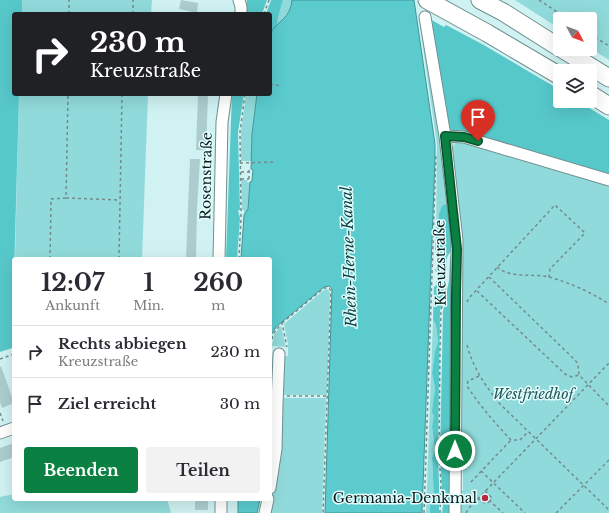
<!DOCTYPE html>
<html lang="de">
<meta charset="utf-8">
<style>
body{margin:0;font-family:"Libre Baskerville",serif;background:#f2f2f3;color:#2b2b33;height:100vh;display:flex;flex-direction:column;font-size:15px;white-space:nowrap}
*{box-sizing:border-box;margin:0}
p{font-size:13px;color:#7c7c81}
.icon{flex:none;width:22px;height:22px;fill:none;stroke:currentColor;stroke-width:2;stroke-linecap:round;stroke-linejoin:round}
.map{position:relative;flex:1;overflow:hidden}
.side{position:absolute;left:12px;top:257px;width:260px;height:244px;display:flex;flex-direction:column;background:#fff;border-radius:4px;box-shadow:0 4px 16px #0002}
.side>*{flex:none}
.top-card{position:absolute;left:12px;top:12px;width:260px;height:84px;border-radius:4px;box-shadow:0 4px 16px #0002;background:#202124;color:#fff;overflow:hidden}
.needle{width:26px;rotate:131deg}
.controls{position:absolute;left:553px;top:12px;display:grid;gap:8px}
.controls a{display:grid;place-items:center;width:44px;height:44px;border-radius:4px;background:#fff;box-shadow:0 4px 16px #0002;font-size:20px}
.pin{position:absolute;display:grid;place-items:center;width:34px;height:34px;color:#fff;margin:-41px -17px;border-radius:50% 50% 50% 0;rotate:-45deg;box-shadow:0 0 4px #0007}
.pin .icon{rotate:45deg}
.me{position:absolute;width:44px;margin:-22px;rotate:0deg;stroke-linejoin:round;filter:drop-shadow(0 0 3px #0008)}
.turn{display:flex;align-items:center;gap:14px;height:84px;padding:0 12px;font-size:18px}
.turn .icon{width:52px;height:52px;stroke-width:2.5}
.turn b{display:block;font-size:28px;line-height:34px}
.eta{display:flex;justify-content:space-evenly;align-items:center;height:68px;text-align:center}
.eta b{font-size:24px;font-weight:700;line-height:28px}
.action{display:flex;gap:8px;margin-top:auto;padding:8px 12px}
.action a{flex:1;height:46px;border-radius:4px;background:#0b8043;color:#fff;font-size:16px;font-weight:700;line-height:46px;text-align:center}
.action a+a{background:#f2f2f3;color:#2b2b33}
ul{padding:0;list-style:none}
li{display:flex;align-items:center;gap:12px;height:52px;padding:0 12px;border-top:1px solid #e1e1e2}
li div{flex:1}
li b{display:block;font-size:15px}
li em{font-style:normal}
.map>svg:first-child{display:block}
</style>
<div class="map">
<svg width="609" height="513" viewBox="0 0 609 513">
<rect width="100%" height="100%" fill="#d0f2f2"/>
<!-- green -->
<path fill="#91dadb" d="M22,0H152L151,14H22Z
M283,0H292L290,10L277,26L278,18Z
M515,0H609V60L590,48V19H560V29Z
M423,18L441,128L455,245L439,214L438,230L436,236L437,144L419,19Z
M19,94H148L142,259H15Z
M246,94H257L252,134L251,161H241V132Z
M456,142H464L609,184V513H458L457,497L463,490V471L457,464L451,149Z
M241,180H247L248,183L250,182L248,209L244,215V210H242Z
M325,289L329,290L330,293L327,395H281L282,356H288V344L284,324Z
M433,320L436,325L438,342L435,351L432,373L435,388L434,395L435,402L433,407L434,419L432,427L435,449L432,458L434,497L430,505V513H426Z
M281,326L286,347L272,346L274,335Z
M281,398H326L322,513H268L275,474Z
M14,494V499H167L171,513H0V497Z"/>
<!-- forest -->
<path fill="#57c8ca" d="M0,0H22V14H14V94H19L12,348L0,352Z
M247,0H267L262,14H245Z
M271,0H283L278,18L277,26L270,34V14H266Z
M428,18L444,27L446,25L482,44L560,90V101H578L609,120V176L450,131L447,129Z
M232,94H244L238,132L240,210H238L240,218L237,259H226Z
M446,204L447,206L452,249L447,257L446,279L440,311L438,455L439,484V513H430V505L434,497L432,458L435,449L432,427L434,416L432,412L435,388L432,373L435,351L438,342L436,325L433,320L434,287L436,285L438,274L435,270L438,265V254L435,249L436,236L438,230L439,214L442,206Z
M452,255V513H442L443,505L440,455L443,312L449,280L450,258Z"/>
<!-- water -->
<path fill="#5bcbce" stroke="#439597" d="M292,0H414L435,144V158L422,513H325L332,289L329,286L324,287L277,326L272,333L270,341V259H241L244,215L248,209L250,182L252,181L253,170L251,169L252,134L257,94H270V34C277,21 291,18 292,0Z
M238,499H260L257,513H238Z"/>
<!-- building -->
<path fill="#accdce" d="M181,0L198,3L197,13L179,9Z
M198,94H208L206,150H196Z
M190,159H200L197,208L196,258H186Z
M1,366L14,403L2,408L0,402V367Z
M14,443V457L0,462V448Z
M195,499H208V510H195Z"/>
<g fill="none" stroke-linecap="round" stroke-linejoin="round">
<!-- minor casing -->
<g stroke="#709090" stroke-width="13">
<path id="minor" d="M239,0L241,7V14
M425,17L445,136L457,240L455,513
M445,136L464,137L609,180
M219,259L222,122L226,94
M270,404H277L276,449L270,488
M277,404L279,354
M0,433L14,428
M221,513V499
M265,513L268,499"/>
</g>
<!-- highway casing -->
<g stroke="#709090" stroke-width="19">
<path id="highway" d="M427,0L487,33L560,76
M480,0L503,12L560,48
M562,49L609,78
M590,94L609,106"/>
</g>
<!-- path -->
<path stroke="#738b8b" stroke-width="1.5" stroke-dasharray="3 3" stroke-linecap="butt" d="M539,0L568,19
M69,14V0
M133,14V0
M264,14L269,0
M590,34L609,46
M270,84L282,86
M240,163L275,162
M249,170V181
M241,172H249
M241,179H249
M66,198L120,200
M50,259L51,199L66,198L68,94
M119,259L122,94
M239,259L241,217L240,132L245,94
M497,267C511,279 532,273 549,277C570,283 591,292 609,304
M489,277L575,360L578,364L579,375L609,406
M477,291L565,374L572,377L579,375
M467,302L469,298L555,205L585,233L550,269L549,277
M282,323L324,288H328L331,290L323,513
M271,345L273,334L282,323L287,347
M467,345C473,368 485,385 499,403L609,510
M0,359L14,354
M479,376L468,381L467,386C480,406 495,423 511,440H520L528,432
M287,396H327
M0,413L3,421
M481,471L525,513
M471,482L511,440
M485,491L492,498L490,501L503,513
M478,498L486,504L490,501
M424,513L436,155
M440,513L441,483L439,455L440,349L441,311L446,287
M466,513L469,508L609,363
M556,513L609,460"/>
<!-- minor -->
<use href="#minor" stroke="#fff" stroke-width="11"/>
<!-- highway -->
<use href="#highway" stroke="#fff" stroke-width="17"/>
</g>
<g fill="none" stroke-linecap="round" stroke-linejoin="round">
<!-- route casing -->
<g stroke="#07532c" stroke-width="10">
<path id="route" d="M455,451L456,294L457,249L445,136L464,137L478,141"/>
</g>
<!-- route -->
<use href="#route" stroke="#0b8043" stroke-width="7"/>
</g>
<!-- markers -->
<circle fill="#b82740" stroke="#e2fefe" stroke-width="1.5" cx="485" cy="498" r="4"/>
<g text-anchor="middle" stroke-width="3" stroke-linejoin="round" paint-order="stroke">
<!-- street labels -->
<g font-size="14" fill="#0a1717" stroke="#e2fefe">
<text transform="translate(206 176) rotate(-89)" y="5">Rosenstraße</text>
<text transform="translate(440 263) rotate(-91)" y="5">Kreuzstraße</text>
</g>
<!-- park labels -->
<g font-size="14" font-style="italic" fill="#245556" stroke="#e2fefe">
<text x="533" y="399">Westfriedhof</text>
</g>
<!-- poi labels -->
<g font-size="14" fill="#0a1717" stroke="#e2fefe" text-anchor="end">
<text x="477" y="503">Germania-Denkmal</text>
</g>
<!-- water labels -->
<g font-size="15" font-style="italic" fill="#093f40" stroke="#e2fefe">
<text transform="translate(349 257) rotate(-92)" y="5">Rhein-Herne-Kanal</text>
</g>
</g>
</svg>
<div class="controls">
<a><svg class="needle" viewBox="-14 -14 28 28"><path d="M0-13l5 13h-10z" fill="#e53935"/><path d="M0 13l5-13h-10z" fill="#7c7c81"/></svg></a>
<a><svg class="icon" aria-label="layers" viewBox="0 0 24 24"><path d="M12 4l9 5-9 5-9-5zM3 14l9 5 9-5"/></svg></a>
</div>
<div class="pin" style="left:478px;top:141px;background:#d93025"><svg class="icon" aria-label="arrive" viewBox="0 0 24 24"><path d="M6 21V4h12l-3 4 3 4H6"/></svg></div>
<svg class="me" style="left:455px;top:451px" viewBox="-20 -20 40 40"><circle r="17" fill="#0b8043" stroke="#fff" stroke-width="3"/><path d="M0-11L8 9 0 5-8 9z" fill="#fff"/></svg>
<div class="top-card">
<div class="turn"><svg class="icon" aria-label="right" viewBox="0 0 24 24"><path d="M7 20v-9h11M14 6l5 5-5 5"/></svg><div><b>230 m</b>Kreuzstraße</div></div>
</div>
<section class="side">
<div class="eta">
<div><b>12:07</b><p>Ankunft</p></div>
<div><b>1</b><p>Min.</p></div>
<div><b>260</b><p>m</p></div>
</div>
<ul>
<li><svg class="icon" aria-label="right" viewBox="0 0 24 24"><path d="M7 20v-9h11M14 6l5 5-5 5"/></svg><div><b>Rechts abbiegen</b><p>Kreuzstraße</p></div><em>230 m</em></li>
<li><svg class="icon" aria-label="arrive" viewBox="0 0 24 24"><path d="M6 21V4h12l-3 4 3 4H6"/></svg><div><b>Ziel erreicht</b></div><em>30 m</em></li>
</ul>
<div class="action"><a>Beenden</a><a>Teilen</a></div>
</section>
</div>
